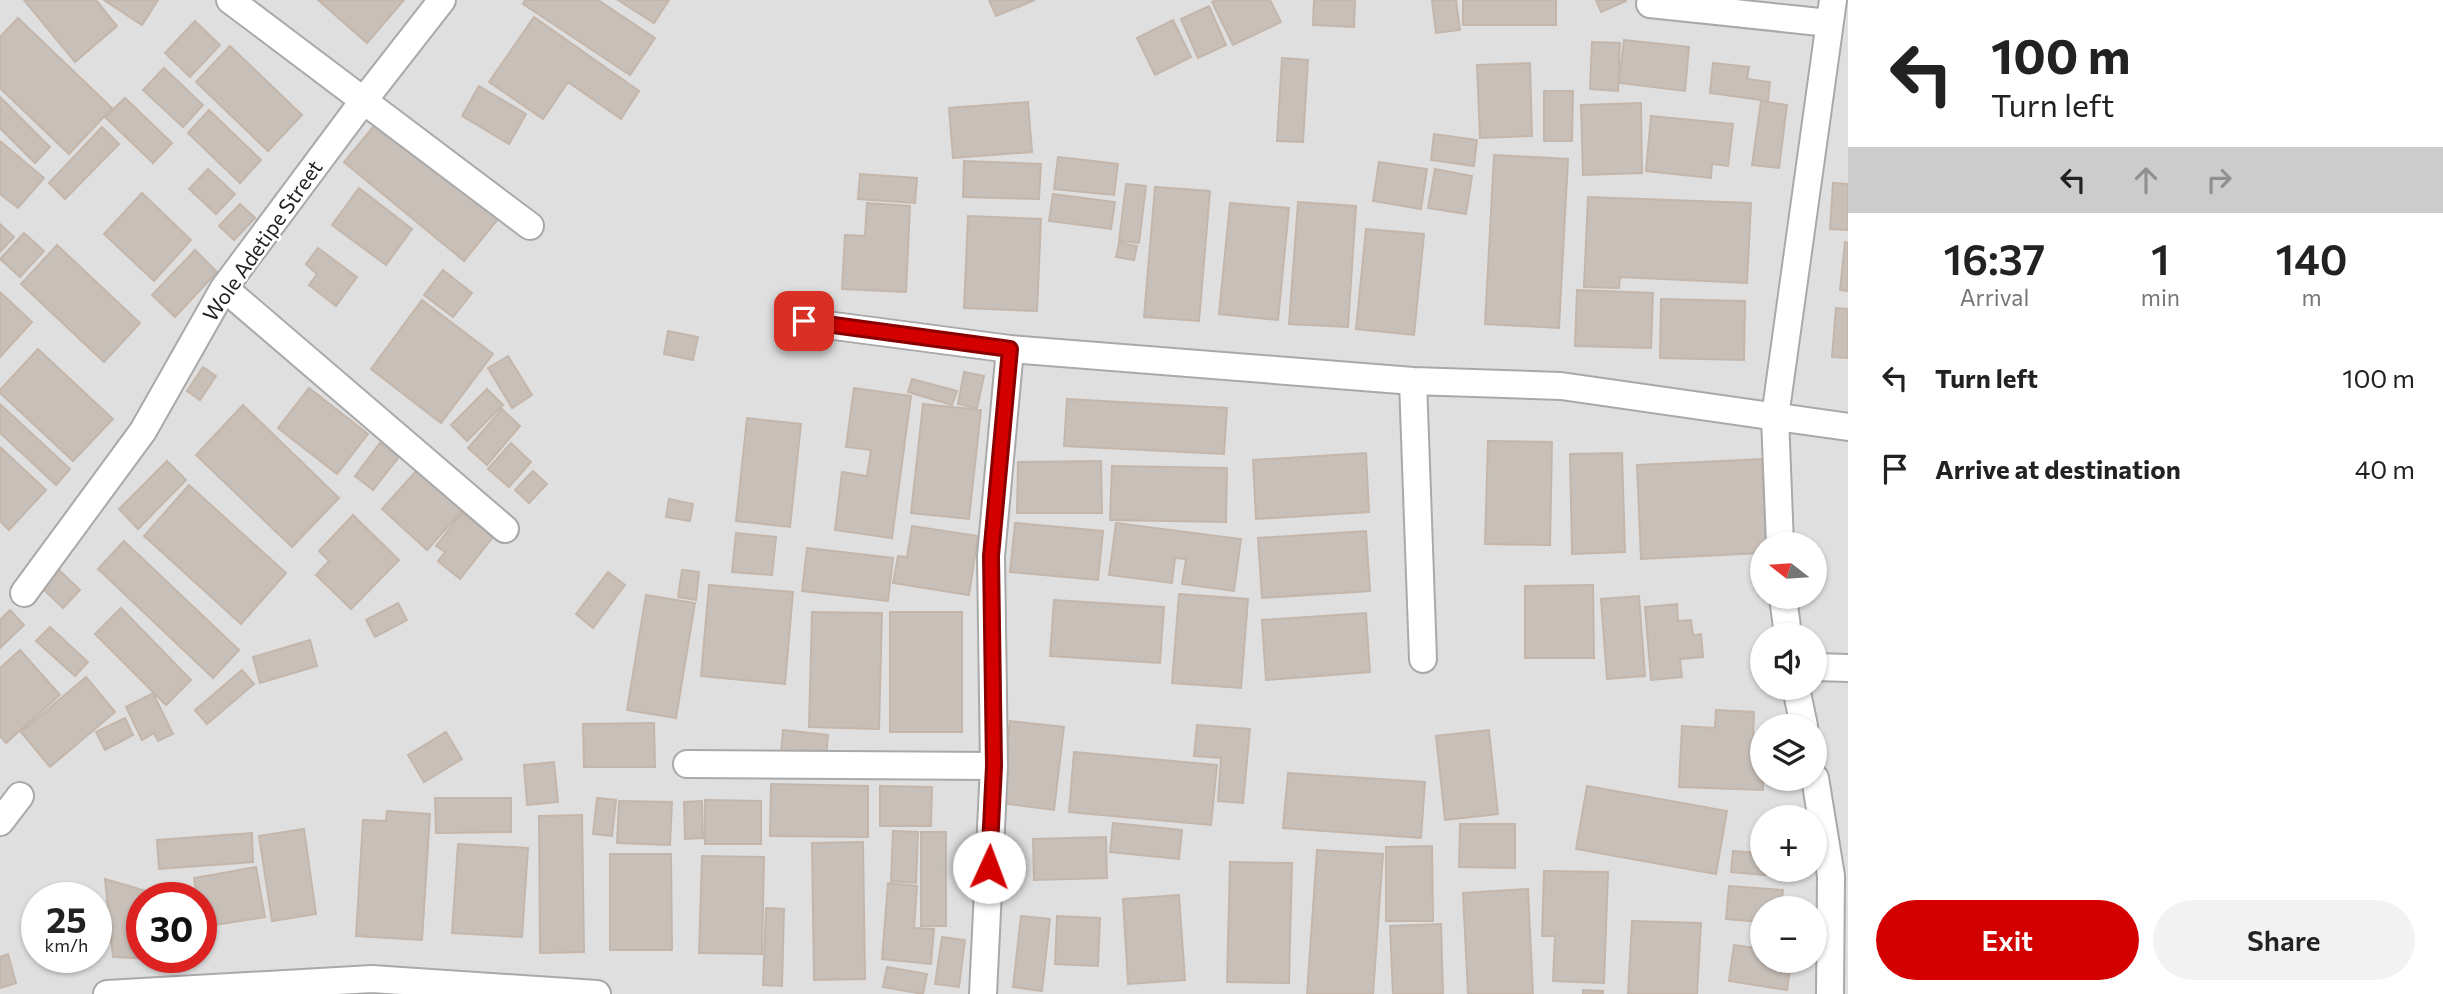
<!DOCTYPE html>
<meta charset="utf-8">
<style>
body{margin:0;font-family:Commissioner,sans-serif;background:#f2f2f2;color:#222;height:100vh;display:flex;flex-direction:column;font-size:26px;white-space:nowrap}
*{box-sizing:border-box;margin:0}
p{font-size:23px;color:#767676}
.icon{flex:none;width:38px;height:38px;fill:none;stroke:currentColor;stroke-width:2;stroke-linecap:round;stroke-linejoin:round}
.map{position:relative;flex:1;overflow:hidden}
.sheet{display:flex;flex-direction:column;background:#fff;width:595px}
.sheet>*{flex:none}
.hud{background:#fff;color:#222;overflow:hidden}
.needle{width:46px;rotate:287deg}
.buttons{position:absolute;left:1750px;top:532px;display:grid;gap:14px}
.buttons a{display:grid;place-items:center;width:77px;height:77px;border-radius:50%;background:#fff;box-shadow:0 2px 5px #0004;font-size:35px}
.speed{position:absolute;left:21px;top:882px;display:flex;gap:14px;font-size:35px;font-weight:700;text-align:center}
.speed>*{display:grid;place-content:center;width:91px;height:91px;border-radius:50%;background:#fff;box-shadow:0 2px 5px #0004;line-height:1}
.speed small{font-size:18px;font-weight:400}
.speed .limit{border:10px solid #d22;background:#fff;color:#111}
.pin{position:absolute;display:grid;place-items:center;width:60px;height:60px;color:#fff;margin:-30px;border-radius:14px;box-shadow:0 4px 10px #0006}
.me{position:absolute;width:77px;margin:-38px;rotate:2deg;stroke-linejoin:round;filter:drop-shadow(0 0 5px #0008)}
.turn{display:flex;align-items:center;gap:24px;height:147px;padding:0 28px;font-size:32px}
.turn .icon{width:91px;height:91px;stroke-width:2.5}
.turn b{display:block;font-size:49px;line-height:60px}
.lanes{display:flex;align-items:center;height:66px;padding:0 28px;background:#0003;justify-content:center;gap:35px;direction:ltr}
.lanes .off{opacity:.35}
.eta{display:flex;justify-content:space-evenly;align-items:center;height:119px;text-align:center}
.eta b{font-size:42px;font-weight:600;line-height:49px}
.primary-button{display:flex;gap:14px;margin-top:auto;padding:14px 28px}
.primary-button a{flex:1;height:80px;border-radius:42px;background:#d40000;color:#fff;font-size:28px;font-weight:600;line-height:80px;text-align:center}
.primary-button a+a{background:#f2f2f2;color:#222}
ul{padding:0;list-style:none}
li{display:flex;align-items:center;gap:21px;height:91px;padding:0 28px}
li div{flex:1}
li b{display:block;font-size:26px}
li em{font-style:normal}
main{display:flex;flex:1;min-height:0}
.map>svg:first-child{display:block}
</style>
<main>
<div class="map">
<svg width="1848" height="994" viewBox="0 0 1848 994">
<rect width="100%" height="100%" fill="#f2efe9"/>
<!-- residential -->
<path fill="#e0dfdf" fill-rule="evenodd" d="M0,0H1848V994H0ZM1762,544H1815V597H1762ZM1762,635H1815V688H1762ZM1762,726H1815V779H1762ZM1762,817H1815V870H1762ZM37,898H96V957H37ZM142,898H201V957H142ZM1762,908H1815V961H1762Z"/>
<!-- building -->
<path fill="#c7bfb8" stroke="#c4b6ab" stroke-width="2" d="M24,0H96L117,26L75,62Z
M104,0H158L142,25Z
M318,0H404L367,43Z
M525,0H598L655,38L630,75L523,4Z
M618,0H669L654,23Z
M989,0H1035L996,16Z
M1216,0H1270L1281,22L1233,45L1212,2Z
M1314,0H1355L1354,27L1313,25Z
M1432,0H1456L1460,30L1436,33Z
M1463,0H1556V25H1463Z
M1596,0H1626V1L1601,12Z
M1209,6L1226,45L1198,58L1181,19Z
M534,17L639,91L621,119L568,82L543,119L489,82Z
M18,18L112,108L69,154L0,88V37Z
M1173,20L1191,57L1155,75L1137,38Z
M195,21L220,45L190,77L165,53Z
M1624,40L1689,47L1685,91L1619,83Z
M1592,42L1620,43L1618,91L1590,89Z
M230,46L302,115L268,151L196,82Z
M1282,58L1308,60L1303,142L1277,141Z
M1530,63L1532,136L1480,138L1477,65Z
M1713,63L1749,67L1747,79L1770,82L1768,101L1710,93Z
M164,68L203,105L183,127L143,90Z
M479,86L526,114L509,144L462,116Z
M1544,91H1573L1572,141H1544Z
M0,97L50,147L35,163L0,128Z
M125,98L172,143L153,163L105,117Z
M1761,101L1787,105L1779,168L1752,165Z
M1028,102L1032,152L953,158L949,108Z
M1641,103L1642,173L1583,175L1581,105Z
M209,110L261,160L240,183L188,133Z
M1651,116L1733,124L1728,166L1712,164L1711,178L1646,171Z
M379,120L499,218L464,261L344,162Z
M102,127L119,144L65,199L49,183Z
M1434,134L1477,140L1474,166L1431,160Z
M0,141L44,178L18,208L0,194Z
M1494,155L1568,159L1559,328L1485,324Z
M1058,157L1118,164L1114,195L1054,189Z
M964,161L1041,164L1039,199L963,197Z
M1379,162L1427,169L1421,209L1373,201Z
M208,169L235,194L216,214L189,189Z
M1435,169L1472,176L1466,214L1428,208Z
M860,174L917,178L915,203L858,199Z
M1833,183L1848,184V230L1830,229Z
M1126,184L1146,186L1139,243L1119,241Z
M1155,187L1210,191L1199,321L1144,317Z
M359,188L412,229L386,265L332,225Z
M142,193L191,240L154,281L104,234Z
M1053,194L1115,202L1111,229L1049,221Z
M1588,197L1751,203L1747,283L1620,277L1619,288L1584,287Z
M1298,202L1356,206L1348,327L1289,324Z
M867,203L910,206L906,292L842,289L845,235L865,236Z
M1230,203L1289,208L1278,320L1219,314Z
M240,204L255,218L234,240L219,226Z
M968,216L1041,219L1037,311L964,308Z
M0,224L14,237L0,252Z
M1366,229L1424,234L1414,335L1356,329Z
M24,233L44,251L20,277L0,259Z
M1845,242L1848,243V291L1840,290Z
M1119,243L1137,246L1134,260L1116,257Z
M57,245L140,323L104,362L21,284Z
M318,248L357,277L336,306L309,285L317,274L306,264Z
M195,250L217,272L175,317L152,295Z
M443,270L472,293L453,317L424,295Z
M1577,290L1653,293L1651,348L1575,346Z
M0,292L32,322L0,357Z
M1661,299L1745,301L1744,360L1660,358Z
M422,300L493,354L441,423L371,369Z
M1836,308L1848,309V358L1832,357Z
M668,331L698,337L693,360L664,354Z
M38,349L113,419L73,461L0,393V390Z
M508,356L532,395L512,408L488,368Z
M203,367L216,376L200,400L187,391Z
M964,372L984,376L977,408L958,404Z
M912,379L957,391L952,405L908,392Z
M309,388L368,434L337,474L278,428Z
M854,388L911,396L892,538L835,530L842,472L867,476L871,450L846,447Z
M487,389L503,405L467,441L451,425Z
M1067,399L1227,408L1224,454L1064,446Z
M0,404L70,469L56,485L0,433Z
M923,404L981,410L969,519L911,513Z
M243,405L339,498L292,547L196,455Z
M502,409L520,426L487,465L468,448Z
M747,418L801,424L790,527L736,521Z
M1488,441L1552,442L1550,545L1485,544Z
M380,443L399,457L373,490L355,476Z
M511,443L531,462L509,487L488,469Z
M0,447L46,490L9,530L0,521Z
M1366,453L1369,512L1256,519L1253,460Z
M1622,453L1625,552L1572,554L1570,454Z
M1762,459L1766,544H1762V553L1641,559L1637,465Z
M167,461L186,480L138,529L119,509Z
M1101,461L1102,513H1017L1018,462Z
M1112,466L1227,468L1226,522L1110,520Z
M418,469L463,510L427,550L382,509Z
M533,471L547,484L529,503L515,490Z
M189,485L286,573L241,624L144,536Z
M669,499L693,504L690,521L666,517Z
M462,513L493,537L460,579L438,561L445,552L436,546Z
M353,515L399,560L351,609L316,575L329,561L319,551Z
M1015,523L1103,531L1098,580L1010,572Z
M1116,523L1241,539L1234,591L1182,584L1186,559L1175,558L1172,583L1109,575Z
M912,526L978,536L969,595L893,583L898,556L907,557Z
M1366,531L1370,591L1262,598L1258,538Z
M736,533L776,537L772,575L732,572Z
M124,541L239,650L213,678L98,569Z
M807,548L893,558L888,601L802,591Z
M59,570L80,590L63,608L43,589Z
M682,570L699,572L696,600L678,597Z
M608,572L625,585L593,628L576,614Z
M709,585L793,592L785,684L701,676Z
M1593,585L1594,658H1525V586Z
M1179,594L1248,599L1241,688L1172,683Z
M646,595L695,603L676,718L627,710Z
M1639,596L1645,676L1607,679L1601,599Z
M1054,600L1164,607L1160,663L1050,656Z
M398,603L407,620L375,637L366,620Z
M1677,604L1678,621L1691,620L1693,635L1701,634L1703,657L1680,659L1682,677L1651,680L1645,607Z
M121,608L191,680L166,705L95,634Z
M10,610L24,625L0,648V620Z
M812,612L882,613L879,729L809,727Z
M890,612H962V732H890Z
M1366,613L1370,672L1266,680L1262,620Z
M50,627L88,662L75,676L36,641Z
M310,640L317,666L260,683L253,657Z
M20,650L60,695L6,743L0,736V668Z
M242,670L254,684L207,724L195,710Z
M86,677L115,712L50,767L21,732Z
M153,693L173,734L158,741L154,733L142,740L126,707Z
M1716,710L1754,712L1753,736H1762L1763,790L1679,787L1682,726L1715,728Z
M125,718L133,735L105,750L96,732Z
M1010,721L1064,727L1054,810L1000,803Z
M654,723L655,767H584L583,724Z
M1197,725L1250,729L1243,803L1218,801L1221,758L1194,756Z
M783,730L828,735L826,757L781,752Z
M1489,730L1498,814L1445,820L1436,736Z
M446,732L462,759L424,782L408,755Z
M1074,752L1217,765L1211,825L1069,812Z
M554,762L558,802L527,805L524,765Z
M1288,773L1425,782L1421,838L1283,828Z
M771,784L868,786V837L770,836Z
M880,786L932,787L931,826H880Z
M1587,786L1727,811L1716,874L1576,849Z
M435,798H511V832L436,833Z
M597,798L616,800L612,836L593,834Z
M705,800L761,801V844H705Z
M619,801L672,802L670,845L617,843Z
M702,801L703,838L685,839L684,802Z
M387,811L430,814L422,940L356,936L363,820L386,821Z
M582,815L584,952L540,953L539,816Z
M1113,823L1182,830L1179,859L1110,852Z
M1460,824H1515V868L1459,867Z
M304,829L316,914L272,921L259,836Z
M893,831L918,832L916,883L891,881Z
M921,832H946V926H921Z
M252,833L253,862L159,869L157,840Z
M1106,837L1107,878L1034,880L1033,839Z
M863,842L865,979L814,980L812,843Z
M458,844L528,848L522,937L452,933Z
M1432,846L1433,921H1386V847Z
M1317,850L1383,854L1373,994H1307Z
M1733,851L1762,853V870H1777L1776,876L1731,872Z
M610,854H671L672,950H610Z
M702,856L764,857L762,954L699,953Z
M1230,862L1292,863L1289,983L1227,982Z
M256,867L265,917L202,927L201,898H197L194,878Z
M1544,871L1608,872L1604,983L1553,981L1555,936H1542Z
M105,879L146,891L147,898H142V957H152L153,959L113,957Z
M888,883L917,886L914,928L934,929L931,964L882,959Z
M1729,886L1783,890L1781,908H1762V922L1726,919Z
M1528,889L1533,994H1468L1463,893Z
M1179,895L1185,980L1128,984L1123,899Z
M766,908L784,909L782,986L763,985Z
M1021,916L1050,919L1042,991L1013,987Z
M1057,916L1100,918L1098,966L1055,964Z
M1632,921L1701,923L1697,994H1628Z
M1441,924L1443,994H1393L1390,926Z
M942,937L965,940L959,987L935,984Z
M1734,945L1762,949V961H1791L1787,990L1729,981Z
M8,954L16,983L0,988V957Z
M887,967L927,974L923,994L883,987Z
M1583,990L1603,991V994H1583Z"/>
<g fill="none" stroke-linecap="round" stroke-linejoin="round">
<!-- minor casing -->
<g stroke="#a9a9a9" stroke-width="30">
<path id="minor" d="M230,0L530,226
M1650,4L1829,23
M224,288L505,529
M804,322L1010,349L1413,381L1561,386L1848,427
M1413,381L1423,659
M1780,544L1775,417L1833,0
M24,593L143,431L224,288L364,100L442,0
M1783,597L1788,635
M1815,667L1848,668
M1796,688L1804,726
M687,764L994,766
M1815,778L1831,876L1830,994
M0,822L20,796
M107,994L372,979L597,994
M983,994L994,766L991,556L1010,349"/>
</g>
<!-- minor -->
<use href="#minor" stroke="#fff" stroke-width="26"/>
</g>
<g fill="none" stroke-linecap="round" stroke-linejoin="round">
<!-- route casing -->
<g stroke="#8a0000" stroke-width="18">
<path id="route" d="M804,321L1010,349L991,556L994,766L989,867"/>
</g>
<!-- route -->
<use href="#route" stroke="#d40000" stroke-width="12"/>
</g>
<g text-anchor="middle" stroke-width="5" stroke-linejoin="round" paint-order="stroke">
<!-- street labels -->
<g font-size="21" fill="#222" stroke="#fff">
<text transform="translate(263 241) rotate(-55)" y="7">Wole Adetipe Street</text>
</g>
</g>
</svg>
<div class="buttons">
<a><svg class="needle" viewBox="-14 -14 28 28"><path d="M0-13l5 13h-10z" fill="#e53935"/><path d="M0 13l5-13h-10z" fill="#767676"/></svg></a>
<a><svg class="icon" aria-label="sound" viewBox="0 0 24 24"><path d="M4 9h4l5-4v14l-5-4H4zM17 9q2 3 0 6"/></svg></a>
<a><svg class="icon" aria-label="layers" viewBox="0 0 24 24"><path d="M12 4l9 5-9 5-9-5zM3 14l9 5 9-5"/></svg></a>
<a>+</a>
<a>−</a>
</div>
<div class="speed"><div>25<small>km/h</small></div><div class="limit">30</div></div>
<div class="pin" style="left:804px;top:321px;background:#d93025"><svg class="icon" aria-label="arrive" viewBox="0 0 24 24"><path d="M6 21V4h12l-3 4 3 4H6"/></svg></div>
<svg class="me" style="left:989px;top:867px" viewBox="-20 -20 40 40"><circle r="19" fill="#fff"/><path d="M0-13L10 11 0 6-10 11z" fill="#d40000"/></svg>
</div>
<section class="sheet">
<div class="hud">
<div class="turn"><svg class="icon" aria-label="left" viewBox="0 0 24 24"><path d="M17 20v-9H6M10 6l-5 5 5 5"/></svg><div><b>100 m</b>Turn left</div></div>
<div class="lanes"><svg class="icon" aria-label="left" viewBox="0 0 24 24"><path d="M17 20v-9H6M10 6l-5 5 5 5"/></svg><svg class="icon off" aria-label="ahead" viewBox="0 0 24 24"><path d="M12 20V5M6 11l6-6 6 6"/></svg><svg class="icon off" aria-label="right" viewBox="0 0 24 24"><path d="M7 20v-9h11M14 6l5 5-5 5"/></svg></div>
</div>
<div class="eta">
<div><b>16:37</b><p>Arrival</p></div>
<div><b>1</b><p>min</p></div>
<div><b>140</b><p>m</p></div>
</div>
<ul>
<li><svg class="icon" aria-label="left" viewBox="0 0 24 24"><path d="M17 20v-9H6M10 6l-5 5 5 5"/></svg><div><b>Turn left</b></div><em>100 m</em></li>
<li><svg class="icon" aria-label="arrive" viewBox="0 0 24 24"><path d="M6 21V4h12l-3 4 3 4H6"/></svg><div><b>Arrive at destination</b></div><em>40 m</em></li>
</ul>
<div class="primary-button"><a>Exit</a><a>Share</a></div>
</section>
</main>
